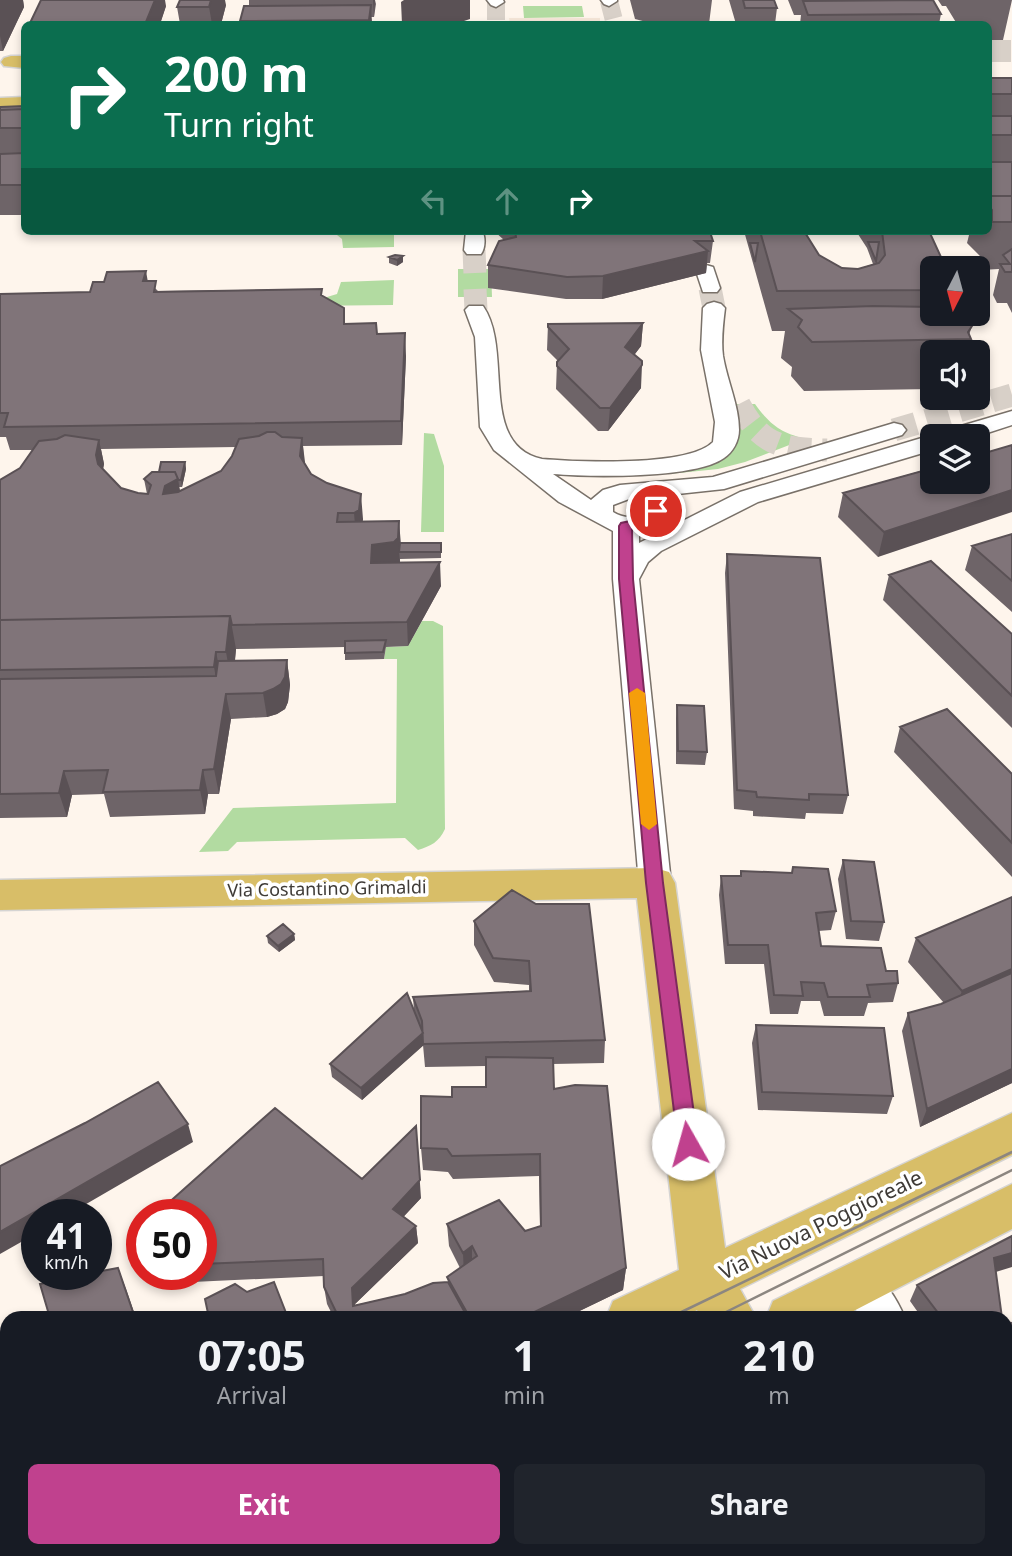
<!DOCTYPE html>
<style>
body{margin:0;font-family:"Noto Sans",sans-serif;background:#20242c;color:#f1f3f6;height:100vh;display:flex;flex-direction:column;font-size:26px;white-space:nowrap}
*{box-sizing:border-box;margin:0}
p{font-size:23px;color:#9ea1a6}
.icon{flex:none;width:38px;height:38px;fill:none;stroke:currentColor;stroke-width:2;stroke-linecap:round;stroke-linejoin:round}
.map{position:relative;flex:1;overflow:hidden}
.details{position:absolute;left:0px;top:1311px;width:1013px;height:247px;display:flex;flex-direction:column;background:#171b24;border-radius:21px 21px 0 0;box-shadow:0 4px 10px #0003}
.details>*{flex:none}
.top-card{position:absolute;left:21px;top:21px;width:971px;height:214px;border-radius:10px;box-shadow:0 4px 10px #0003;background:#0b6e4f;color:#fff;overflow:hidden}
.needle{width:46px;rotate:186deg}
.buttons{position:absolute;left:920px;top:256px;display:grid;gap:14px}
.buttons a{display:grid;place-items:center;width:70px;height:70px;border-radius:10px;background:#171b24;box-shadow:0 4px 10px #0003;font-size:35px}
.speed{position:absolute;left:21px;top:1199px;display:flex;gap:14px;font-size:35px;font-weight:700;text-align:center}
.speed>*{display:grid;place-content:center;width:91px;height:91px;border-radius:50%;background:#171b24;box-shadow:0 4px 10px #0003;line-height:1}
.speed small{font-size:18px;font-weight:400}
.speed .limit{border:10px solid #d22;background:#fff;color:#111}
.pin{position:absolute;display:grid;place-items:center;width:60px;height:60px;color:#fff;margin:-30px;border:4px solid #fff;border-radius:50%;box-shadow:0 2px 7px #0007}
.me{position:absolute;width:77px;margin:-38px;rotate:353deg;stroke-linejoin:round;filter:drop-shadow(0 0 5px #0008)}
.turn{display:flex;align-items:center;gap:24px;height:147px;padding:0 28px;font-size:32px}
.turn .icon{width:91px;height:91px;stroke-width:2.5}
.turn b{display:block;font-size:49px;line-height:60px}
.lanes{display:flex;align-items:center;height:66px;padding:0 28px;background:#0003;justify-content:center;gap:35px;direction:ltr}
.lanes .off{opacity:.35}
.eta{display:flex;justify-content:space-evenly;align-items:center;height:119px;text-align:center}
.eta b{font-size:42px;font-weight:700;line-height:49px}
.primary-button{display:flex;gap:14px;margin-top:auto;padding:14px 28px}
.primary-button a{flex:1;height:80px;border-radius:10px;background:#c0418e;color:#fff;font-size:28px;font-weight:700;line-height:80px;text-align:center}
.primary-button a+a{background:#20242c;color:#f1f3f6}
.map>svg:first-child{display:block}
</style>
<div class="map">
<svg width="1012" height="1556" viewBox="0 0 1012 1556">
<rect width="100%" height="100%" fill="#fef5ec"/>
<!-- built -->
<path fill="#f6e7d9" d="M509,18H600V24H510Z"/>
<!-- green -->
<path fill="#b2dba1" d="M523,6H582L584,17L524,18Z
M301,231H394V247L343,248L342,239L337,235L300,234Z
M458,269H491L492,297H458Z
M394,280L393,305L218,307L219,299L327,297L337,294L341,282Z
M727,404H755C771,426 780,432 805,439L745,462L718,469L669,474L668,469L707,462Z
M424,433L434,434L444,466V532H421Z
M422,621H433L443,626L445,829C439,842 431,846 418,850L405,838L237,842L228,851L199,852L233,808L396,803L397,659H384L386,647L408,646Z"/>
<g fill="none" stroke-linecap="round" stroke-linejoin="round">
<!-- minor-tunnel-far1 -->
<path stroke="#d8d0c8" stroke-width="18" stroke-dasharray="18 9" stroke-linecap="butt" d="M609,1L615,24
M496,2V24"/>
<!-- minor-tunnel -->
<path stroke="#d8d0c8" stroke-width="23" stroke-dasharray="23 11" stroke-linecap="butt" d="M474,250L475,274
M710,288L714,308
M475,289L476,310
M739,404C761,446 782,449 827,450
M894,430L1012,395"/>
<!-- major-tunnel -->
<path stroke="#d8d0c8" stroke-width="22" stroke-dasharray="22 10" stroke-linecap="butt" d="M989,51H1012"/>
<!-- minor casing -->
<g stroke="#797169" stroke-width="3">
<path id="minor" d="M487,0H503L504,2L496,7L491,5Z
M601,0H617V1L609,6L604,4Z
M466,231H482C486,237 485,249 481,254H467L464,250Z
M706,265L713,267L720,288L717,292H703L696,271L699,267Z
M714,302L721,304L725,308C723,324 721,341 723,356C727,381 739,405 739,430C739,441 733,452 724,458C695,479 590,477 553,474L591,500L603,490L620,485L713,477L894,423L902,425L906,430L902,435L724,489L659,496L668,511C664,525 652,531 639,532V543L740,492L925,437L936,436H933V450L758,502L661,551L648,562L639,579L671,883L666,892L655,895L644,892L639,883L613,579V531L559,502L494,450L480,427L475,337L465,310L469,306H483C514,350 477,445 542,459C577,462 689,467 713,442L715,422L701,350L703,308L707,304ZM629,499L641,506L643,513C633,519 623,518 613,512V505Z
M1012,411V425L978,436H940L944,431Z
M859,1265C881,1273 896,1297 905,1318H861L839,1283L845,1270Z
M919,1550H963V1556H919Z"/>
</g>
<!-- major casing -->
<g stroke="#d5d4d3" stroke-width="3">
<path id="major" d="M11,56H24V68L4,66L1,62L4,58Z
M24,97V109L0,110V98Z
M655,868L669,872L675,883L725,1248L1012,1113V1155L740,1289L756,1318H702L697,1310L682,1318H606L613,1301L679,1270L637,898L0,910V880Z
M1012,1184V1229L840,1318H766L773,1301Z
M113,1550H177L175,1556H111Z
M295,1550H357L355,1556H293Z"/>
</g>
<!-- minor -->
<use href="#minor" fill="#fff" fill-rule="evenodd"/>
<!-- major -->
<use href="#major" fill="#d8be68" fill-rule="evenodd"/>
<!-- tram -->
<path stroke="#8c8680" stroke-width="2.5" d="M669,1318L1012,1152
M714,1318L1012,1170
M198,1556L209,1550
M246,1556L257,1550"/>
</g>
<!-- wall -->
<path fill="#6e6468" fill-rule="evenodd" d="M0,0H23L24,7L3,51H0Z
M249,0H375L376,4L374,17H371L372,24H240V21L249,6Z
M630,0H712L709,24H654L635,19Z
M729,0H774L777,8L775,24H736Z
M788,0H933L941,14L939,24H800L801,15H794Z
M938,0H1012L1003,40H989V24H957L946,6H942Z
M226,5L221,24H180L177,7Z
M166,6L160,24H31L30,23Z
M989,78H1012V313L1007,303H997L993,295L999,269L981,270V257L967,243L970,231H989Z
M24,106V215H0V107Z
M494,231H694L713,241L710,263H707L706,273L602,299H566L488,288V265L504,240Z
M744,231H804L819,255L842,268L858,269L873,264L867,248L856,231H929L933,268V313L966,321L972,326L969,335L971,339L969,352H933V389L804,391L791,376L792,367L781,358L785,331H772Z
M403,256V262L397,266L389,263V257Z
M148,281L158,291L322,289V295L346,324L377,334L406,356L402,445L303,446L304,463L311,474L363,519L362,522L399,521L400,543H441V558L400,559V562L441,586L408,646L386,647L384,659L345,660V647L236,649L235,661L287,660L290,685L288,702L285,709L277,714L267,717L231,719L219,794H208L205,814L110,817L104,794L72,795L67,817L0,818V480L20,468L33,450H10L6,437H0V294L90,292ZM236,447L232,456L221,471L180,491L179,487H182L186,469L185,462L144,479L147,494L138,493L121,488L103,469L104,464L101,449Z
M643,323L641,346L634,355L641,388L608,431H598L556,389L557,362L558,361L547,350L548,324Z
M1012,445L878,557L838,517L843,493Z
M1012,534V612L965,570L972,546Z
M727,554L848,795L843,814L806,813L805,819L753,816V811L734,809L725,573Z
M889,575L1012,634V728L883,600Z
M677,705L707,752L705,765L676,764V718Z
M900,727L1012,774V877L894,752Z
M843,860L884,922L879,941L846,939L838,879Z
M721,876L836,911L831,930L818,931L821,946L886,971L898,983L893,1002L868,1003L864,1016H824L820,1001H801L798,1014H770L764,964H725L719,895Z
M512,890L605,1040L604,1063L553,1064L554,1089L626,1268L623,1290L565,1318H334L327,1304L324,1287V1276L171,1283L161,1274H201V1214L362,1179L421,1198L403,1217L416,1226L418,1243L355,1304V1305L405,1294L448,1282L447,1277L460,1268L449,1246L447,1224L525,1231L540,1226L539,1176L453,1179L448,1172L423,1170L421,1148L452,1097L486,1087V1066L425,1067L423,1045L362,1100L332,1077L330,1064L414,1011L413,997L529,992V985L494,982L474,945V921Z
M1012,897V1083L920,1127L902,1031L908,1013L944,1003L908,962L916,938Z
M294,934L295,940L279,952L268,943L267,936Z
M756,1025L893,1096L887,1114L758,1110L752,1043Z
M142,1227V1257L137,1253L131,1236Z
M996,1272L1002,1318H922L910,1301L917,1285Z
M501,1550H701L702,1556H504Z
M739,1550H917L918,1556H739Z
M976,1550H1006L1012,1556H976Z"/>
<!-- shaded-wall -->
<path fill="#5a5155" d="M0,0H23L24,7L3,51L0,36Z
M155,0H165L166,6L160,24H147L146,22Z
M211,0H225L226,5L221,24H212L209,7Z
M373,0H375L374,17Z
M404,0H470V19L455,24H402L401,2Z
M371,5L372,24H370L369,20Z
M708,251L706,273L602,299L603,276Z
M403,256V262L397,266V260Z
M146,271L150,294L143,281Z
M643,323L641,346L623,370L625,347Z
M405,333L406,356L402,445L401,421Z
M642,365L641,388L608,431L610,408Z
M302,438L305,462L303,480L300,456Z
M99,440L104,464L101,479L96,455Z
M185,462L186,469L182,487L181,480Z
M178,479L182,503L163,494L165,486Z
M1012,490V512L878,557L884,532Z
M361,494L363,519L361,534L356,537L354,513Z
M399,521L401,545L399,552L400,562L371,563L372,545Z
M440,562L441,586L408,646L407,622Z
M230,616L236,649L232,686L226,652Z
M216,652L223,686L220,701L214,667Z
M287,660L290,685L288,702L285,709L277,714L267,717L263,693Z
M226,694L231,719L219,794L214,769Z
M203,770L208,794L205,814L200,790Z
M64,771L72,795L67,817L59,793Z
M294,934L295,940L279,952L278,946Z
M1012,969V988L953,1015L962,991Z
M423,1033L424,1045L362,1100L361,1088Z
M1012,1069V1083L920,1127L927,1109Z
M188,1124L193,1142L69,1214H37V1233L0,1254V1232Z
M416,1126L421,1198L395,1226L393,1209Z
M416,1226L418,1243L355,1304V1318L353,1306L352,1288Z
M472,1246V1268L464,1275L463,1253Z
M1012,1253V1267L986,1275L994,1258Z
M118,1268L126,1289L136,1318H135Z
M626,1268L623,1290L565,1318H522Z
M0,1411L7,1439V1467L0,1439Z
M7,1540V1550H33L22,1556H0V1543Z"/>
<!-- building -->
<path fill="#807479" stroke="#5a5155" stroke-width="2" d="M41,0H155L146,22L30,23Z
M180,0H211L209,7H177Z
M743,0H774L777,8H745Z
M933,0L941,14L808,15L803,1Z
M371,5L369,20L240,21L244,6Z
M989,78H1012V94H989Z
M24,106V109L0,110V107Z
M24,109V128H0V110Z
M989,116H1012V135H989Z
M24,153V185H0V154Z
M989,162H1012V196H989Z
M989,196H1012V222H992V210L989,207Z
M515,231L710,232L713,241H695L708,251L603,276L567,277L488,265L499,241L516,237Z
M760,231H804L819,255L842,268L858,269L879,263L885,255L882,231H929L946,268H933V290L777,291Z
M868,242H879L876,261Z
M750,243H758L755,262Z
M1012,249V272H1005L1000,264H1010L1003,255Z
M395,255L403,256L397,260L389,257Z
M146,271L143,281H156L154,292L322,289L321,295L344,308V324L376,323L377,334L405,333L401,421L4,427L8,413H0V294L90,292L93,282H104L107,272Z
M873,306L933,307V313H967L964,319L972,326L968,332L971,339L812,342L798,327L802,320L788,309Z
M643,323L625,347L642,361V365L610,408H600L557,366V362L569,349L548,327V324Z
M267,432H275L282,437L302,438L300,456L311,474L327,483L361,494L359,510L354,513H338L337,522L399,521L398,538L394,542L372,545L371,563L440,562L407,622L232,625L230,616L0,620V480L20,468L39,441L57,439L65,435L99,440L96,455L98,464L121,488L138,493L148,494L151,485L144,479L152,472H175L178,479L165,486L163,494L178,492L221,471L232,456L239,439L259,436Z
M1012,445V490L884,532L843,493L933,468V481H978V455Z
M161,462H185L181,480H176L178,479L175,472H159Z
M1012,534V581L972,546Z
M400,543H441V552H399Z
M727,554L820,558L848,795L809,794V800L757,797L756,792L737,790Z
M931,561L1012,634V696L889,575Z
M230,616L226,652H216L214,667L0,670V620Z
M386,640L383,652L345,653V641Z
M287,660L285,677L281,684L273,689L263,693L226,694L214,769L203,770L200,790L103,792L108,770L64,771L59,793L0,794V679L216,676L218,661Z
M677,705L704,706L707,752L678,751Z
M947,709L1012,774V843L900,727Z
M843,860L874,862L884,922L851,921Z
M793,867L828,869L836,911L816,913L821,946L881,948L886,971H897L898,983L867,985L870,997H828L824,983L801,982L803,996L774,995L768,945H728L721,876H741V871L792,873Z
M512,890L536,904H589L605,1040L423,1044L422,1021L413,997L531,991L529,961L493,958L474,921Z
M1012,897V969L962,991L916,938Z
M283,924L294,934L278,946L267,936Z
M1012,973V1069L927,1109L908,1013L941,1004Z
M407,993L423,1033L361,1088L330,1064Z
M756,1025L884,1028L893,1096L762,1092Z
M486,1057L553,1058L554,1089L575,1085L607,1086L626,1268L522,1318H470L447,1277L477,1256L472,1246L463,1253L447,1224L499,1200L525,1231L541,1226L540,1154L452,1156L447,1149L421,1148V1096L452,1097V1087H486Z
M158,1082L188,1124L0,1232V1166L85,1123Z
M275,1108L362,1179L416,1126L420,1180L393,1209L416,1226L352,1288L353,1306L405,1294L433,1283L448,1282L468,1318H339L324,1287L323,1259L201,1264V1214H156Z
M142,1227V1245L131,1236Z
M1012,1236V1253L994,1258L1002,1318H942L917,1285Z
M118,1268L135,1318H50L40,1284L87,1274H96V1272Z
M274,1282L288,1318H209L205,1299L235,1284L247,1292Z
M1006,1322L1012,1323V1556H986V1550H1006Z
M0,1439L7,1467V1540L0,1543Z
M405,1550H483L485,1556H395Z
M507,1550H701L702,1556H509Z
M744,1550H917L918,1556H744Z"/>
<!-- route -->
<path fill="#c0418e" stroke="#7d2a5c" stroke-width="2" d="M656,507L663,511L653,524L632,529L633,579L663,883L698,1144L695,1150L688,1152L681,1150L678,1144L646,883L619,579V526L621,523L644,518L651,508Z"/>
<!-- slow -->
<path fill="#f59e0b" d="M637,688L645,693L657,824L649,830L641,824L629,693Z"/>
<g text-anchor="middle" stroke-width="7" stroke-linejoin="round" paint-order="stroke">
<!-- street labels -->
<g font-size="18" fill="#3f3b37" stroke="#fff">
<text transform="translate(327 889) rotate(-1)" y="6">Via Costantino Grimaldi</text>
</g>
<!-- near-street labels -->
<g font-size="21" fill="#3f3b37" stroke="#fff">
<text transform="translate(821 1225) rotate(-26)" y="7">Via Nuova Poggioreale</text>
</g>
</g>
</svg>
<div class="buttons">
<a><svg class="needle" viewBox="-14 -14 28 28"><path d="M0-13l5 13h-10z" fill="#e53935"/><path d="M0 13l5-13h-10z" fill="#9ea1a6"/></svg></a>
<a><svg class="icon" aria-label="sound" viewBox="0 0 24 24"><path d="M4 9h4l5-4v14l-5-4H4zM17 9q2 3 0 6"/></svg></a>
<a><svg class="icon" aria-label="layers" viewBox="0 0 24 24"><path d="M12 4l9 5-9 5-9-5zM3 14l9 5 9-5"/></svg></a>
</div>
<div class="speed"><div>41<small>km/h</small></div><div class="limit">50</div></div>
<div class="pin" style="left:656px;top:511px;background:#d93025"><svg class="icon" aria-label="arrive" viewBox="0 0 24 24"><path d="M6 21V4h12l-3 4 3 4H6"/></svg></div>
<svg class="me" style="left:688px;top:1144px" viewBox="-20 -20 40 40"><circle r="19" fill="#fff"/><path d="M0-13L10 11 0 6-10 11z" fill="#c0418e"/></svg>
<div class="top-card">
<div class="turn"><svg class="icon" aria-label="right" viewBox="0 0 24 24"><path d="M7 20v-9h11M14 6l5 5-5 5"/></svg><div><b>200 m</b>Turn right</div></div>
<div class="lanes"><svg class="icon off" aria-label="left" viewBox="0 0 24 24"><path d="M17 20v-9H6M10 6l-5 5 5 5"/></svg><svg class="icon off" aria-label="ahead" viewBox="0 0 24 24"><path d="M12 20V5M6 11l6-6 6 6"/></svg><svg class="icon" aria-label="right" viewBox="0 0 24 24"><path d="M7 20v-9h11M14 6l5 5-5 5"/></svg></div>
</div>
<section class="details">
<div class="eta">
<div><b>07:05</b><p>Arrival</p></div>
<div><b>1</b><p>min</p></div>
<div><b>210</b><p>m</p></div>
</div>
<div class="primary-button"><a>Exit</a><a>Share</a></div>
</section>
</div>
